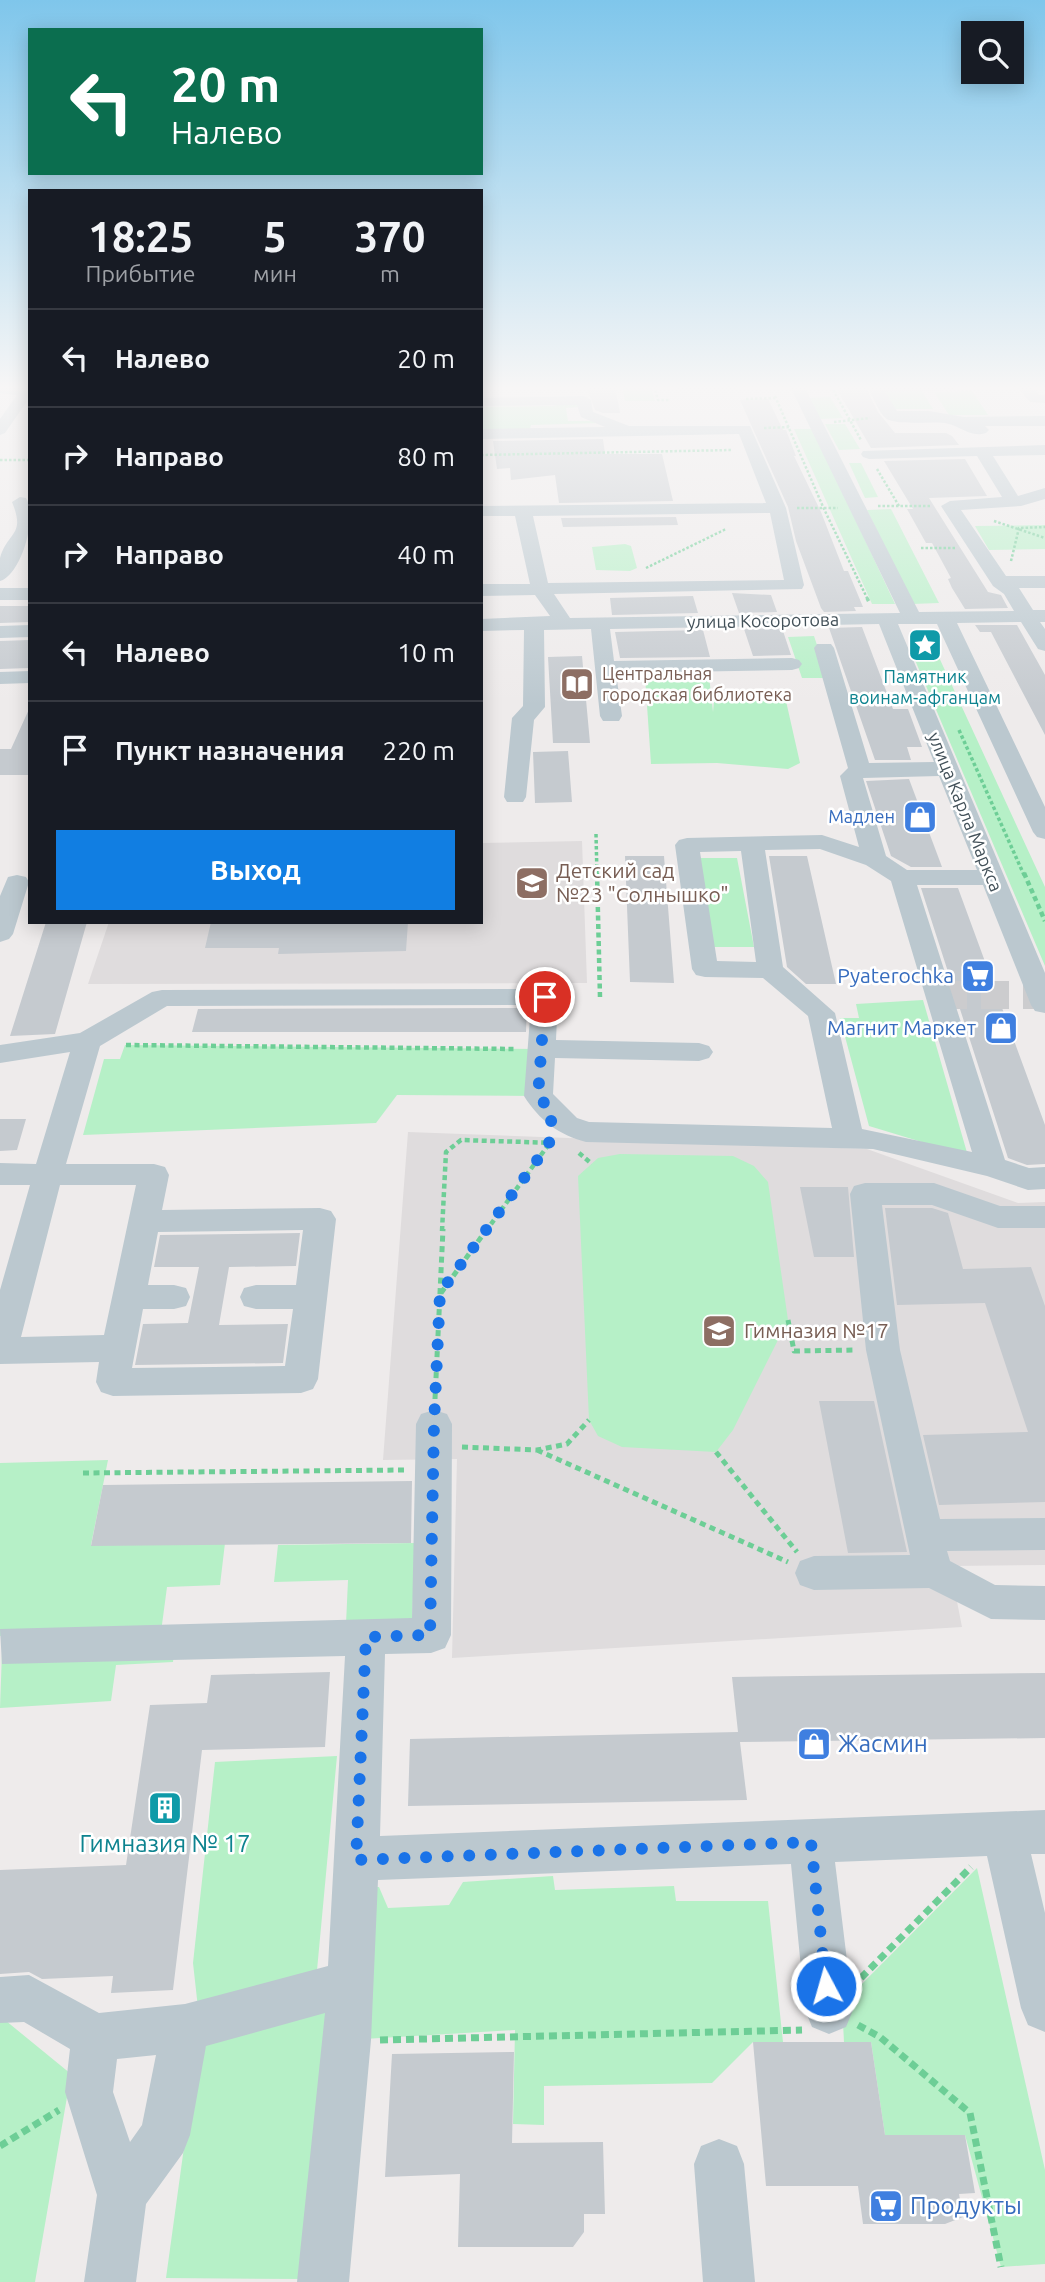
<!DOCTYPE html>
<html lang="ru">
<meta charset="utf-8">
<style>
body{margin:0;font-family:Ubuntu,sans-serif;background:#242831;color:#f1f3f6;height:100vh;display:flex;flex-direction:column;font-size:26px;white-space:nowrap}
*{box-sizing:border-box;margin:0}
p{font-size:23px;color:#9ea1a6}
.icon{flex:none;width:38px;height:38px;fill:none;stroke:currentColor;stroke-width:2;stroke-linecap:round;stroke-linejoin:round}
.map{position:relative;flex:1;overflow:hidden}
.drawer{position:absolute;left:28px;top:189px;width:455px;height:735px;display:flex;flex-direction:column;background:#171b24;border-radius:0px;box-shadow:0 4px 18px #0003}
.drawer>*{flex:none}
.top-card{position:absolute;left:28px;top:28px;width:455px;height:147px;border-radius:0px;box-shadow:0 4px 18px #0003;background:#0b6e4f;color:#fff;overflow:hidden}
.controls{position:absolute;left:961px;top:21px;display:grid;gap:14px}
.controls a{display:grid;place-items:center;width:63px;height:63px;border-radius:0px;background:#171b24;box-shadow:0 4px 18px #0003;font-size:35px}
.pin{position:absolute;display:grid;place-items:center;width:60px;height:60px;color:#fff;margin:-30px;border:4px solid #fff;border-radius:50%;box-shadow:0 2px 7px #0007}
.me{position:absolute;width:77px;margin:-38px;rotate:354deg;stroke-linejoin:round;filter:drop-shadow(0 0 5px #0008)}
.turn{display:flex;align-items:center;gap:24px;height:147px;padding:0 28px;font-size:32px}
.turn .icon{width:91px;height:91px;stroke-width:2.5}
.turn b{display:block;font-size:49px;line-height:60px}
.eta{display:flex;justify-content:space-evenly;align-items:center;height:119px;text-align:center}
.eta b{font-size:42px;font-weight:700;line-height:49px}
.action{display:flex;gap:14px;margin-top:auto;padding:14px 28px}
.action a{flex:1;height:80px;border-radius:0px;background:#117ee2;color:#fff;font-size:28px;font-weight:700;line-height:80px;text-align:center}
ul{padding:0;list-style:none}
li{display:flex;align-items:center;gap:21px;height:98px;padding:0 28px;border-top:2px solid #363941}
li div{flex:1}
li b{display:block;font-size:26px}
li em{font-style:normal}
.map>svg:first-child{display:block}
</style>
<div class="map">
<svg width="1045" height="2282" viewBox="0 0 1045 2282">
<rect width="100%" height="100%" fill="#eeebeb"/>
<!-- education -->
<path fill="#dfdcdd" d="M582,841L587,983L88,984L109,922H481V843Z
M408,1132L867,1149L1018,1203L1045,1202V1565L950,1566L962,1627L452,1658L457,1459L383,1460Z"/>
<!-- green -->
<path fill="#b6f0c7" d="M622,386H651L655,401H625Z
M922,391L933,409H894L885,392Z
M972,391L988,415H949L934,392Z
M830,397L843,418L820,419L807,398Z
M577,401L579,407L566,408L568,421H594L599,423L531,425L530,429L481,431V403L482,407L553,406Z
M825,424H845L860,449L839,450Z
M794,429H813L895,604H872Z
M849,463H861L878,497L865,498Z
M891,509L939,603L912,604L867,510Z
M1045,525V549L989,550L975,526Z
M625,544L631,546L637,568L630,571L596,570L592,547Z
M814,636L828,678H802L788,637Z
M912,653H937L1045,887V966Z
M645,676H709L713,712L714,701H786L800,763L788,769L717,763L651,764Z
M694,858H737L754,947H708Z
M923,1000L968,1156L869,1126L840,1018H859L856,1004Z
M125,1045L542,1049L538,1096L397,1095L376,1123L83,1135L104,1059H120Z
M620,1154L733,1156L754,1166L768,1182L788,1320L733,1430L716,1452L622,1447L598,1436L589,1420L578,1176L598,1158Z
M108,1460L91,1545L225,1543L220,1585L167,1587L161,1632L0,1636V1463Z
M415,1543L412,1622L346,1624L348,1580L274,1582L278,1545Z
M175,1643L173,1662L116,1665L111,1701L0,1708L2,1652Z
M337,1756L316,1981L198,2008L193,1963L215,1762Z
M977,1868L1045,2170V2264L1001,2267L965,2135H885L871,2042H844L842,2004Z
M553,1876L555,1890L674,1886L676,1901H768L783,2042H753L712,2083L544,2086V2125L513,2124L515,2030L347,2040L355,1888L379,1887L388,1908L449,1905L463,1882Z
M326,2009L306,2279L166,2278L185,2140L209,2030Z
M0,2016L71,2074L35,2282H0Z"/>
<!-- building -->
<path fill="#c5cacf" d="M835,386L866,388L878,412L895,433H946L952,436L959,445L871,448Z
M615,387L620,413H603L595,410L587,388Z
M768,399L783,430H786L796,456H794L821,512L844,571H848L863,607H854L856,611L824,612L821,608L796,541L788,507L740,400Z
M603,439L605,454H662L673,501L559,503L555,475L511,480L510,468L497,469L493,441Z
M965,459L987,496L929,498L988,592L1001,595L1008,608L965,609L952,588L948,579L951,578L932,543H926L907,509H913L884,461Z
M676,517L678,525L563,527L561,518Z
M732,593L771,595L777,612L739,613Z
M693,596L698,613L612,615L610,598Z
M0,606H30V622L0,623Z
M975,625H1017L1045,675V735L991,632H980Z
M862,627L893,709H908L922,747H907L911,760H875L829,628Z
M782,628L791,655L753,656L744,629Z
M703,630L710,657L620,658L615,632Z
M30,640V668L0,669V641Z
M582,656L590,743H553L548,657Z
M30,707V775H0V749H11Z
M568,751L572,802L535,803L533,752Z
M909,779L942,867H911L891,856L866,781Z
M625,856H664L674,983L630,982Z
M769,856H807L836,984H806L787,967Z
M921,888H958L1045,1125V1164L1027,1165L1008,1158Z
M46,922H87L55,1034L10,1036Z
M211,922H408L406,951L278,954L279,948H205Z
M527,1008L526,1032H192L198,1009Z
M0,1119H26L17,1150L0,1151Z
M800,1187H848L854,1257H814Z
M885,1208H932L948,1213L963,1269L1031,1267L1045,1306V1502L939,1505L923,1435L1028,1432L985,1303L897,1305Z
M300,1233L296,1266L229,1267L219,1325L288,1324L283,1363L135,1365L143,1324L188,1323L199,1267H154L160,1235Z
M819,1401H874L907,1552L848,1553Z
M412,1481L411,1543L91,1546L103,1485Z
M330,1672L325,1747L202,1750L173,1990L111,1993L113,1976L42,1979L29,1972L0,1974V1870L126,1865L150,1705L207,1703L211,1675Z
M1045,1673V1738L740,1742L747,1800L408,1806L410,1739L738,1732L732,1677Z
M753,2042H871L885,2135H965L975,2193L959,2194L963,2217L945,2224H863L858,2186H766Z
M514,2052L512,2143L603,2142L605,2214H584V2232L573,2247H458L460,2174L385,2177L392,2054Z"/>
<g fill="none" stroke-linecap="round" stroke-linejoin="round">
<!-- minor-tunnel -->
<path stroke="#ccccce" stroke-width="28" stroke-dasharray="28 14" stroke-linecap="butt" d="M939,995H1041"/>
<!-- path-far4 -->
<path stroke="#6dce96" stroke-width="2.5" stroke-dasharray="2.5 2" stroke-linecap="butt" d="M654,386L658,400H670
M831,386L861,440
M775,396L824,509L868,600
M746,399L775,398
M834,422L870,418
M764,428L790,427
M481,455L732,450
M0,460H30
M877,469L899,506
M878,506H932
M797,508H838
M994,521L1045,538
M921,548H956
M1011,561L1019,528L1045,527
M646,568L726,529"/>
<!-- path-far3 -->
<path stroke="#6dce96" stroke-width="3.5" stroke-dasharray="3.5 2.5" stroke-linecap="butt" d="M867,598L869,602
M959,730L1024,875
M596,834L597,875"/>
<!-- path-far2 -->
<path stroke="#6dce96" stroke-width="4.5" stroke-dasharray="5 3.5" stroke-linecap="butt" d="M597,873L600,997
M1024,873L1045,921
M126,1045L516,1049
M579,1153L592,1164
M442,1231L446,1152L461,1140L557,1143
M486,1231L549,1144"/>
<!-- path-far1 -->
<path stroke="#6dce96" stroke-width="5" stroke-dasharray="6 4.5" stroke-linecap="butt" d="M441,1293L487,1229
M788,1320L794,1351L856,1350
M435,1399L443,1229
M462,1447L537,1450L567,1444L589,1420
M537,1450L788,1562
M716,1452L797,1552
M83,1473L405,1470"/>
<!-- path -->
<path stroke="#6dce96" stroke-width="7" stroke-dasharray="8 5" stroke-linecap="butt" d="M861,1978L971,1867
M858,2025L880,2037L970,2113L1001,2267
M380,2040L802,2030
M0,2146L59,2110"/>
<!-- minor -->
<path fill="#bbc8cf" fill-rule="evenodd" d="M672,386H742L735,390H679Z
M790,386H804L919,612L1014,611L1004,594L993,586L941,506L950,501L1002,497L977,456L869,459L863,457L861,454L863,451L1045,445V455L993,456L1018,496L1045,488V499L1021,506L961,510L1006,576H1045V588H1019L1033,610H1045V622H1040L1045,629V651L1038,649L1021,622L957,623L1045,807V839L1037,837L1033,832L937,624H898L1045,973V1013L1035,1011L1031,1005L983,885H917L1005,1160L1029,1168L1045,1167V1189L1028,1190L987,1176L873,1149L586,1142C559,1135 539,1120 524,1096L531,1005L167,1006L100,1046L66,1164H154L165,1167L169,1175L162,1210L320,1208L331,1211L336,1219L318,1379L313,1389L301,1393L113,1396L101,1392L96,1382L99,1362L0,1364V1290L30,1185H0V1163L36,1164L70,1052L0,1063V1045L80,1033L152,992L162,990L545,989L555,991L558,997L556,1040L699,1043L709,1046L713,1052L709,1058L699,1061L555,1058L553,1094L577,1118L589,1122L832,1128L808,1016L763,978L705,977L696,975L692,969L675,845L679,840L687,838L822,835L859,847L840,776L848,768L814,648L817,644H831L834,648L869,763L934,762L879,624L610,629L614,661L792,658L799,660L802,664L799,668L792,670L616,673L622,716L619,721H603L600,716L591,629L544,630L545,707L534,720L526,797L523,802H507L504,797L512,718L523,706L524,630L481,631V619L550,616L535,595L481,596V584H530L515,516H481V506L766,503L739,434L481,439V429L605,427L581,417L577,405L481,406V398L584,396L591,400L593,412L629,426H750L786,508L804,585L802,589L554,594L570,618L900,613ZM770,513L784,580L548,583L533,516ZM939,776L977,870H907L886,856L863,778ZM820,849L866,865L891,881L972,1152L862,1129L835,1013L783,967L765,850ZM741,851L756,962L717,961L700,852ZM60,1185H136L104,1335L21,1337ZM303,1230L296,1285H256L244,1288L240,1297L244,1306L256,1309H293L285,1366L132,1368L143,1309H174L186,1306L190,1297L186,1288L174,1285H148L158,1232Z
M869,386H961L954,390L885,392L897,411H929L964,417L1045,416V426H985L989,430L986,433C969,438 962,426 945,423C929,421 903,425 889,420C880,417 873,396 868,388Z
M1016,386H1031L1039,395H1045V403L1030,402Z
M26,388H30V397L5,433L0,435V419L21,389Z
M20,497L26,498C38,517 21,575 0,581C0,574 0,565 0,558C8,531 26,536 12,502Z
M0,588H30V600H0Z
M30,625V637L0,638V626Z
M30,671V683L0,684V672Z
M17,875L26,877L29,882L13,934L9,939L0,942V896L8,877Z
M865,1183H934L1000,1206H1045V1228H998L932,1205H882L900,1350L940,1519L1045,1518V1550L947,1551L950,1561L995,1585L1045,1586V1620L991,1619L929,1588L814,1590L800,1585L795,1573L800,1561L814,1556L910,1555L866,1350L850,1194L854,1186Z
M434,1410L447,1414L452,1424L451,1635L445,1648L431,1653L385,1654L380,1836L1045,1810V1854H1031L1045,1913V2032L1028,2025L1021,2008L987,1856L835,1862L853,2010L846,2027L829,2034L812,2027L805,2010L791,1864L378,1880L371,2040L349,2282H297L325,2013L206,2046L190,2135L183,2153L146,2204L136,2282H84L97,2195L65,2092L70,2049L24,2022L0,2023V1977L29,1975L99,2013L185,2004L328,1966L345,1656L2,1664L0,1629L412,1618L416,1424L421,1414ZM156,2055L142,2125L130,2142L113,2092L117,2059Z
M719,2139L737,2146L744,2164L755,2282H703L694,2164L701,2146Z"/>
<!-- major -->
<path fill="#a9becc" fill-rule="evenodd" d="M0,386H30V397L0,393Z"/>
</g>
<!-- sky -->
<linearGradient id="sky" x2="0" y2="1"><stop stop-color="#7fc6eb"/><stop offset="0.55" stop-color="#f7f6f6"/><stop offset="1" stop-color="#f7f6f6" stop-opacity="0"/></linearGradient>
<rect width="1045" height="705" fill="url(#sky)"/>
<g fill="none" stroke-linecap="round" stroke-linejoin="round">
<!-- route -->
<path stroke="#1a73e8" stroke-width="12" stroke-dasharray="0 21.6" d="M545,997L538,1096L552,1112L549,1144L440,1293L434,1424L430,1635L366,1637L356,1860L811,1842L826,1986"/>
</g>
<!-- icons -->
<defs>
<g id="sight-square" transform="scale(1.75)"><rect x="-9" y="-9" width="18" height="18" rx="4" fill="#0f9aa8" stroke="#fff"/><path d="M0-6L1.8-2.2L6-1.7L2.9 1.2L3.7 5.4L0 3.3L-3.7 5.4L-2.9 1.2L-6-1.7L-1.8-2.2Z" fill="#fff"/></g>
<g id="library-square" transform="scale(1.75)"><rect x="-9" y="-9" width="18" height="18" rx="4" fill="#8d6e63" stroke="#fff"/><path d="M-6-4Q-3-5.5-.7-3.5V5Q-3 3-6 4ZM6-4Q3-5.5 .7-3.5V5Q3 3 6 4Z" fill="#fff"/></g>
<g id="shop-square" transform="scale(1.75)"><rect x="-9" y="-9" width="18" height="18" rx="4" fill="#3f7fe0" stroke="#fff"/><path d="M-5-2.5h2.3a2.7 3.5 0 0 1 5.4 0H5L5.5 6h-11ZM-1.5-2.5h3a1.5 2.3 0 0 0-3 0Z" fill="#fff"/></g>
<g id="school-square" transform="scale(1.75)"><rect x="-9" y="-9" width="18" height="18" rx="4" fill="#8d6e63" stroke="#fff"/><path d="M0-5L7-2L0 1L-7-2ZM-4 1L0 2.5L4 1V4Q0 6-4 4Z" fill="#fff"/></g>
<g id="supermarket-square" transform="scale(1.75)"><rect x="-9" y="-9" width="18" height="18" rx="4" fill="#3f7fe0" stroke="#fff"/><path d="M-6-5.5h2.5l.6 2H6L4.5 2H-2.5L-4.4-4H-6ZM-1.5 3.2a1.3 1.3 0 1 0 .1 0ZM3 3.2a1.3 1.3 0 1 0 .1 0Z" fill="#fff"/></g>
<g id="building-square" transform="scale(1.75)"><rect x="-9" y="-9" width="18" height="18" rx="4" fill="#0f9aa8" stroke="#fff"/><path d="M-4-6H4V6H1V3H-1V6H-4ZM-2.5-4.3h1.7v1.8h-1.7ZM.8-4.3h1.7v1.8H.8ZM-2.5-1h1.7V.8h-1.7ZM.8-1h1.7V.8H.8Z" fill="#fff"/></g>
</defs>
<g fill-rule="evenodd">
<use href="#sight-square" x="925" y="645"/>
<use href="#library-square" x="577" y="684"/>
<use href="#shop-square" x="920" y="817"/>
<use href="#school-square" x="532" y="883"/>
<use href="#supermarket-square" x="978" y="976"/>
<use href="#shop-square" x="1001" y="1028"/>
<use href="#school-square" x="719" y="1331"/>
<use href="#shop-square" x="814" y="1744"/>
<use href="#building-square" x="165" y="1808"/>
<use href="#supermarket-square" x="886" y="2206"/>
</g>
<g text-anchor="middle" stroke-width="5" stroke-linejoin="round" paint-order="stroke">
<!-- far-street labels -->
<g font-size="18" fill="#435159" stroke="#fff">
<text transform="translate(763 621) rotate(-1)" y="6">улица Косоротова</text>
<text transform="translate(965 812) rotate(68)" y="6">улица Карла Маркса</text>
</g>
<!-- far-education labels -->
<g font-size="18" fill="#785e54" stroke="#fff" text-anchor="start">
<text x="602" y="680">Центральная<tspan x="602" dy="21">городская библиотека</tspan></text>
</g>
<!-- far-culture labels -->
<g font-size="18" fill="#0d838f" stroke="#fff">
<text x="925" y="683">Памятник<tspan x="925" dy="21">воинам-афганцам</tspan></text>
</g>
<!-- far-shop labels -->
<g font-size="18" fill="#366cbe" stroke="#fff" text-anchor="end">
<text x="895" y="823">Мадлен</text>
</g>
<!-- education labels -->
<g font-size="21" fill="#785e54" stroke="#fff" text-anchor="start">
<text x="556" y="878">Детский сад<tspan x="556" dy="24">№23 "Солнышко"</tspan></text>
<text x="744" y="1338">Гимназия №17</text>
</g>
<!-- shop labels -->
<g font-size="21" fill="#366cbe" stroke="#fff" text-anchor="end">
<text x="954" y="983">Pyaterochka</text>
<text x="976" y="1035">Магнит Маркет</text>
</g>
<!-- near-shop labels -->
<g font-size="24" fill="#366cbe" stroke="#fff" text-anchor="start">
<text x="838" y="1752">Жасмин</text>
<text x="910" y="2214">Продукты</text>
</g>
<!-- near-culture labels -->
<g font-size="24" fill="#0d838f" stroke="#fff">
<text x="165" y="1852">Гимназия № 17</text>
</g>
</g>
</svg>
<div class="controls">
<a><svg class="icon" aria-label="search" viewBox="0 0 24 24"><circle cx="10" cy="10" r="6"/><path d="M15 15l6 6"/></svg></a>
</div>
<div class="pin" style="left:545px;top:997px;background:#d93025"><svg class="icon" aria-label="arrive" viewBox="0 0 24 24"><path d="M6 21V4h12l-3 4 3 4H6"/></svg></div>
<svg class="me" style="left:826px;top:1986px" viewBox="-20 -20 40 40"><circle r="17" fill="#1a73e8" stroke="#fff" stroke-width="3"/><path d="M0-11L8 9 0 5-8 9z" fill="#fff"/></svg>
<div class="top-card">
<div class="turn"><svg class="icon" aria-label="left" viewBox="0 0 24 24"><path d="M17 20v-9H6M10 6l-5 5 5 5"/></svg><div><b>20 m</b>Налево</div></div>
</div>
<section class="drawer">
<div class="eta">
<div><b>18:25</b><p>Прибытие</p></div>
<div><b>5</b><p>мин</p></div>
<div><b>370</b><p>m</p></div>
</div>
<ul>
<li><svg class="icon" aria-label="left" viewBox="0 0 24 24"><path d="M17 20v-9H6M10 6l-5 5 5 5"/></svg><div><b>Налево</b></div><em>20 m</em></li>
<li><svg class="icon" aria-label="right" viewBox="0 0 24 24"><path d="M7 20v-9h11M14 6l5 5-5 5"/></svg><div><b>Направо</b></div><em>80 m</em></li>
<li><svg class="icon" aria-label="right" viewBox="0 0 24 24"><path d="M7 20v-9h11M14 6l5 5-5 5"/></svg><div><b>Направо</b></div><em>40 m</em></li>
<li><svg class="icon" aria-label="left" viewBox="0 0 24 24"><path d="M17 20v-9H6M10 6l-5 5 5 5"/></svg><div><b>Налево</b></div><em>10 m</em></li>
<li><svg class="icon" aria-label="arrive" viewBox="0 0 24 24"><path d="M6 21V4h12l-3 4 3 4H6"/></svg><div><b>Пункт назначения</b></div><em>220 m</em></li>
</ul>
<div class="action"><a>Выход</a></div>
</section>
</div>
